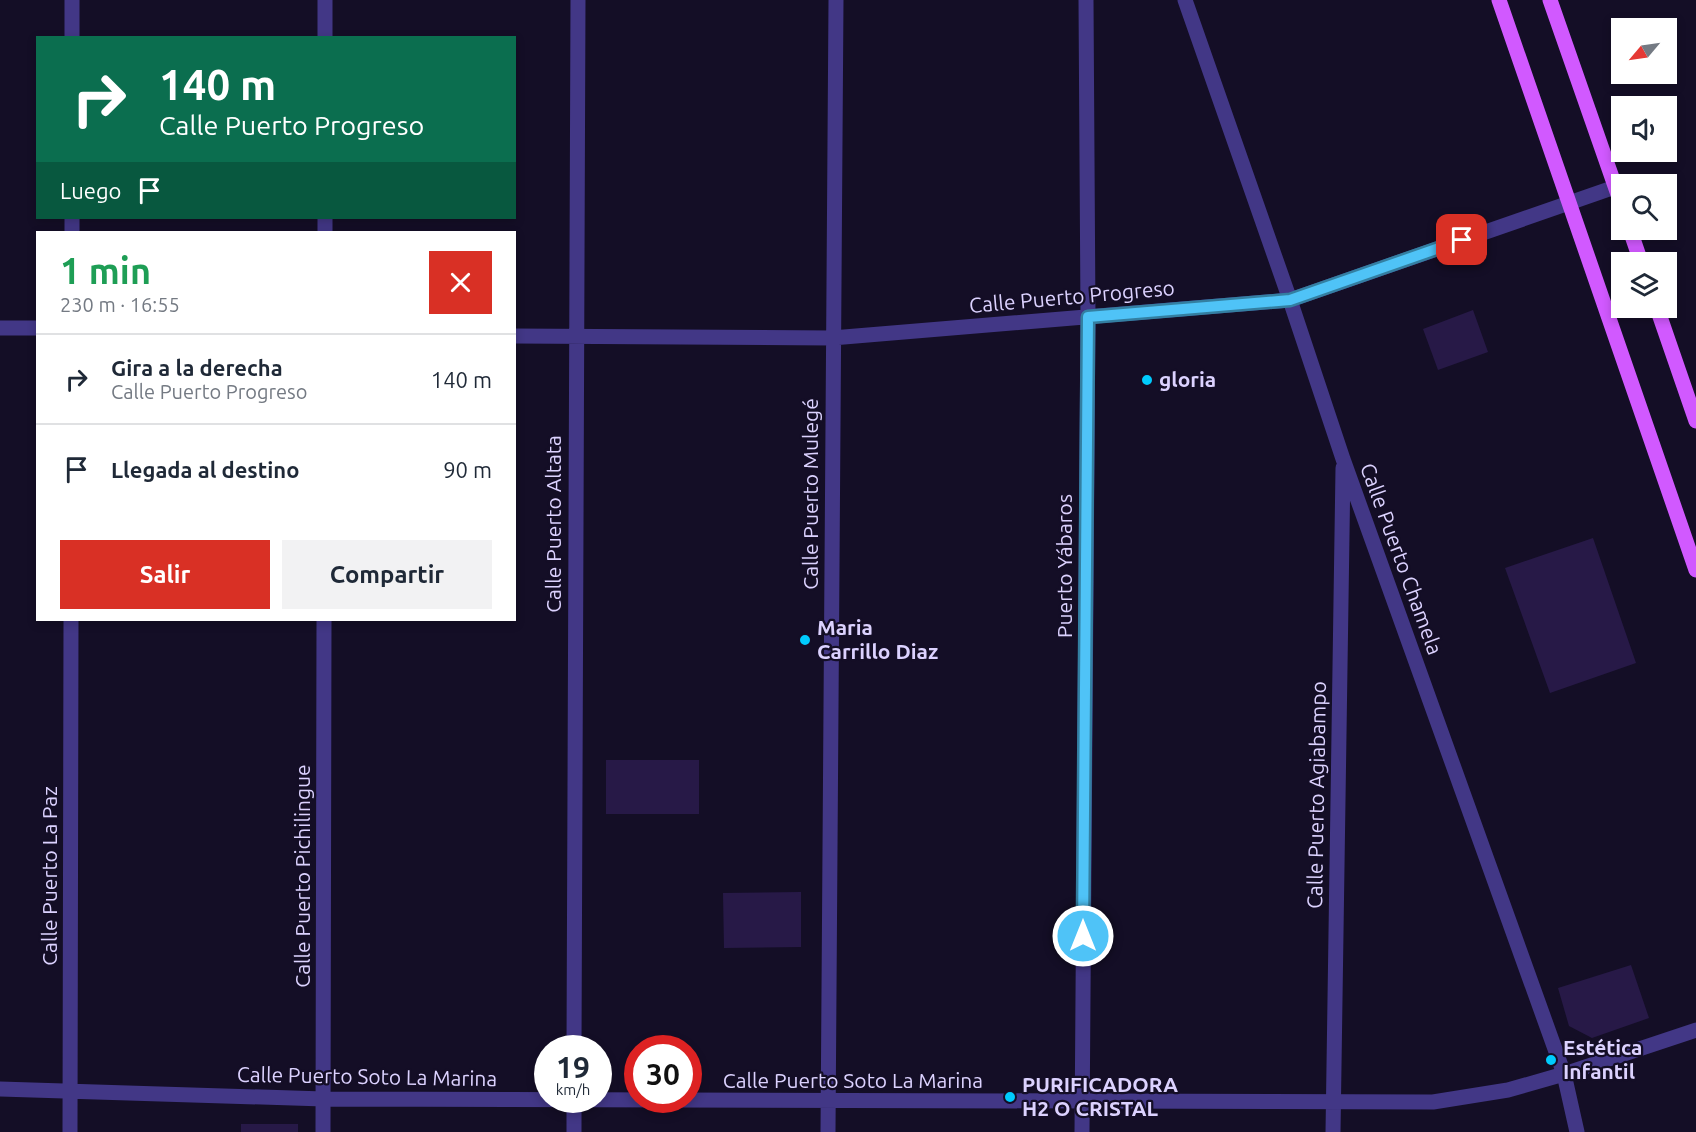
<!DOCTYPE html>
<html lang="es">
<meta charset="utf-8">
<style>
body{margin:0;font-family:Ubuntu,sans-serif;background:#f2f2f3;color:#1f2937;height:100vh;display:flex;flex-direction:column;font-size:22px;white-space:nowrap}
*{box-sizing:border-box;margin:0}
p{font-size:20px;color:#747a83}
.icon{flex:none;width:33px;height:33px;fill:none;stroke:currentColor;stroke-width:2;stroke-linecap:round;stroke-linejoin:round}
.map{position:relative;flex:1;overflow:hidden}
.drawer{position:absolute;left:36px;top:231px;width:480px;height:390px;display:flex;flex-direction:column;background:#fff;border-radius:0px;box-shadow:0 3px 9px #0003}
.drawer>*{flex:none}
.top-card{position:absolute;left:36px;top:36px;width:480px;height:183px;border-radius:0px;box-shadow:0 3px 9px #0003;background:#0b6e4f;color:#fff;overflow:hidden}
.needle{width:39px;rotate:241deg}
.tools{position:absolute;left:1611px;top:18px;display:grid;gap:12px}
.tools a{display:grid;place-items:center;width:66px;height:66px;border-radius:0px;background:#fff;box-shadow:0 3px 9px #0003;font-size:30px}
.speed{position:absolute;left:534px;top:1035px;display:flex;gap:12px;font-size:30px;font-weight:700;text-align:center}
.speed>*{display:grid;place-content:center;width:78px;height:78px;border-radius:50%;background:#fff;box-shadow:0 3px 9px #0003;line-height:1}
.speed small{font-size:15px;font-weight:400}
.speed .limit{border:9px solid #d22;background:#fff;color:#111}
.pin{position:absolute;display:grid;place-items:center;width:51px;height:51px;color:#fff;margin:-26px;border-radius:12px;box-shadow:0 3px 9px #0006}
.me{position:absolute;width:66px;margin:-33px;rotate:0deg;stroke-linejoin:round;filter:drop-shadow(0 0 4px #0008)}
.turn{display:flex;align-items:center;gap:21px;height:126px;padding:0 24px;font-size:27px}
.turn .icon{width:78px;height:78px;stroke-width:2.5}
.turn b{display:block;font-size:42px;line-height:51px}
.then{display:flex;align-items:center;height:57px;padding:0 24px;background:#0003;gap:12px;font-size:22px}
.round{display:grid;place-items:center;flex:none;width:63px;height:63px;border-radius:0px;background:#f2f2f3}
.headline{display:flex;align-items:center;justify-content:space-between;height:102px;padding:0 24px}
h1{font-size:36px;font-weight:700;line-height:45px;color:#1e9e55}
.button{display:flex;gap:12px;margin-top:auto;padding:12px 24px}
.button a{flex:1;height:69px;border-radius:0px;background:#d93025;color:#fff;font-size:24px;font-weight:700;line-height:69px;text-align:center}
.button a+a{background:#f2f2f3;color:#1f2937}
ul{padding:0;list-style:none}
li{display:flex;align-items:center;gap:18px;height:90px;padding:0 24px;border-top:2px solid #e0e1e3}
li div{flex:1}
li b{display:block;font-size:22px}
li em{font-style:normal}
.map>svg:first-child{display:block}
</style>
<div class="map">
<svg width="1696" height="1132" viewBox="0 0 1696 1132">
<rect width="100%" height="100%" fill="#140e26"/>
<!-- building -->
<path fill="#271947" d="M1473,310L1488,352L1438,370L1423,329Z
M1593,538L1636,663L1550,693L1505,568Z
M606,760H699V814H606Z
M801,892V947L724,948L723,893Z
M1631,965L1649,1018L1592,1038L1569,1026L1558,988Z
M241,1124H298V1132H241Z"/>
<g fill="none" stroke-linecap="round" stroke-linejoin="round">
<!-- street -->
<path stroke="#423786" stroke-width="15" d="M1185,0L1290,300L1343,459L1564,1074L1577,1132
M72,38V0
M325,38V0
M72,232V218
M325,232V218
M0,328H38
M514,336L832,338L1290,300L1615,187
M574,1048L578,0
M0,1089L324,1099L1433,1102L1508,1090L1564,1074L1696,1030
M70,1132L71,620
M323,1132L324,620
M574,1132V1100
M828,1132L836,0
M1082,1132L1088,317L1086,0
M1333,1132L1343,468"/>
<!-- primary -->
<path stroke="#d159ff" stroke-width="15" d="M1499,0L1696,570
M1550,0L1622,206
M1630,230L1641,262
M1657,308L1696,421"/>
</g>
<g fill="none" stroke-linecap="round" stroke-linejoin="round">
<!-- route casing -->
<g stroke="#337fa1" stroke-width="15">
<path id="route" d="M1083,936L1088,317L1290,300L1462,240"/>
</g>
<!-- route -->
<use href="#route" stroke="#4fc3f7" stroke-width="10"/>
</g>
<!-- markers -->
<g fill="#00cbfd" stroke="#140e26" stroke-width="2">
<circle cx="1147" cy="380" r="6"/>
<circle cx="805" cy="640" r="6"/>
<circle cx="1551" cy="1060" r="6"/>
<circle cx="1010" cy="1097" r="6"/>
</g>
<g text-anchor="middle" stroke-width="4.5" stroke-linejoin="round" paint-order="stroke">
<!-- street labels -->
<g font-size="21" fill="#dcd2ff" stroke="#140e26">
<text transform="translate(1072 297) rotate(-5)" y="7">Calle Puerto Progreso</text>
<text transform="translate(811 494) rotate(-90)" y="7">Calle Puerto Mulegé</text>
<text transform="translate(554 524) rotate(-90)" y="7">Calle Puerto Altata</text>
<text transform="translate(1401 559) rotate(70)" y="7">Calle Puerto Chamela</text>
<text transform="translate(1065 566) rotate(-90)" y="7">Puerto Yábaros</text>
<text transform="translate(1317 795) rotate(-89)" y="7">Calle Puerto Agiabampo</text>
<text transform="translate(50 876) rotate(-90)" y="7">Calle Puerto La Paz</text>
<text transform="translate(303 876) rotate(-90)" y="7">Calle Puerto Pichilingue</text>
<text transform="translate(367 1077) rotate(1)" y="7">Calle Puerto Soto La Marina</text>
<text x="853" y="1088">Calle Puerto Soto La Marina</text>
</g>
<!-- poi labels -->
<g font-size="21" font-weight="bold" fill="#dcd2ff" stroke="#140e26" text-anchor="start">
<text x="1159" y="387">gloria</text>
<text x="817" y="635">Maria<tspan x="817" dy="24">Carrillo Diaz</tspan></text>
<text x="1563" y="1055">Estética<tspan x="1563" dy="24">Infantil</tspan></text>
<text x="1022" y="1092">PURIFICADORA<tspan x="1022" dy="24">H2 O CRISTAL</tspan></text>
</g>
</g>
</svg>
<div class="tools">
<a><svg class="needle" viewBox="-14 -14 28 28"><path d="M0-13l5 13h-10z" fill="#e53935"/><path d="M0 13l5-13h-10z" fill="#747a83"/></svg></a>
<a><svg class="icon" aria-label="sound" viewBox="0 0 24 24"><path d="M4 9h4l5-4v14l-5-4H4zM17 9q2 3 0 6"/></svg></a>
<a><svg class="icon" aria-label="search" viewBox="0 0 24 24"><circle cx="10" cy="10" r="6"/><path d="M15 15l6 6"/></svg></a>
<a><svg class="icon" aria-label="layers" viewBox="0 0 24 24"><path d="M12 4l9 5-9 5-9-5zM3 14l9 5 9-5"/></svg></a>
</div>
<div class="speed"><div>19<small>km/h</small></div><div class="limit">30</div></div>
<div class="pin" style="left:1462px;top:240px;background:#d93025"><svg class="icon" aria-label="arrive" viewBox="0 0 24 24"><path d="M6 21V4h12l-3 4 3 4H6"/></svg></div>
<svg class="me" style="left:1083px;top:936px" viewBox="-20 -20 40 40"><circle r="17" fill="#4fc3f7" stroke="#fff" stroke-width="3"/><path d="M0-11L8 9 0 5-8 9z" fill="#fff"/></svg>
<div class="top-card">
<div class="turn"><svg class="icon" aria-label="right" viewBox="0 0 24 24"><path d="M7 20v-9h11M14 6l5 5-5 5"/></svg><div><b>140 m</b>Calle Puerto Progreso</div></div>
<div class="then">Luego<svg class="icon" aria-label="arrive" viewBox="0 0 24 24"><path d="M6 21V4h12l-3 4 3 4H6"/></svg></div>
</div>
<section class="drawer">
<div class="headline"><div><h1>1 min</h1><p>230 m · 16:55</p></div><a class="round" style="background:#d93025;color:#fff"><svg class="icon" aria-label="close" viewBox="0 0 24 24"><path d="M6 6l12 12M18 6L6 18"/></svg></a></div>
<ul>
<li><svg class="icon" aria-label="right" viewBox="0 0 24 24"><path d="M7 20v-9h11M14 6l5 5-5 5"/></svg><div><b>Gira a la derecha</b><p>Calle Puerto Progreso</p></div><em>140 m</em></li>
<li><svg class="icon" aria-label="arrive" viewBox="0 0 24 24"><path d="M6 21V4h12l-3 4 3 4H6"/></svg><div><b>Llegada al destino</b></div><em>90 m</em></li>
</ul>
<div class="button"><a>Salir</a><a>Compartir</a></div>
</section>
</div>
